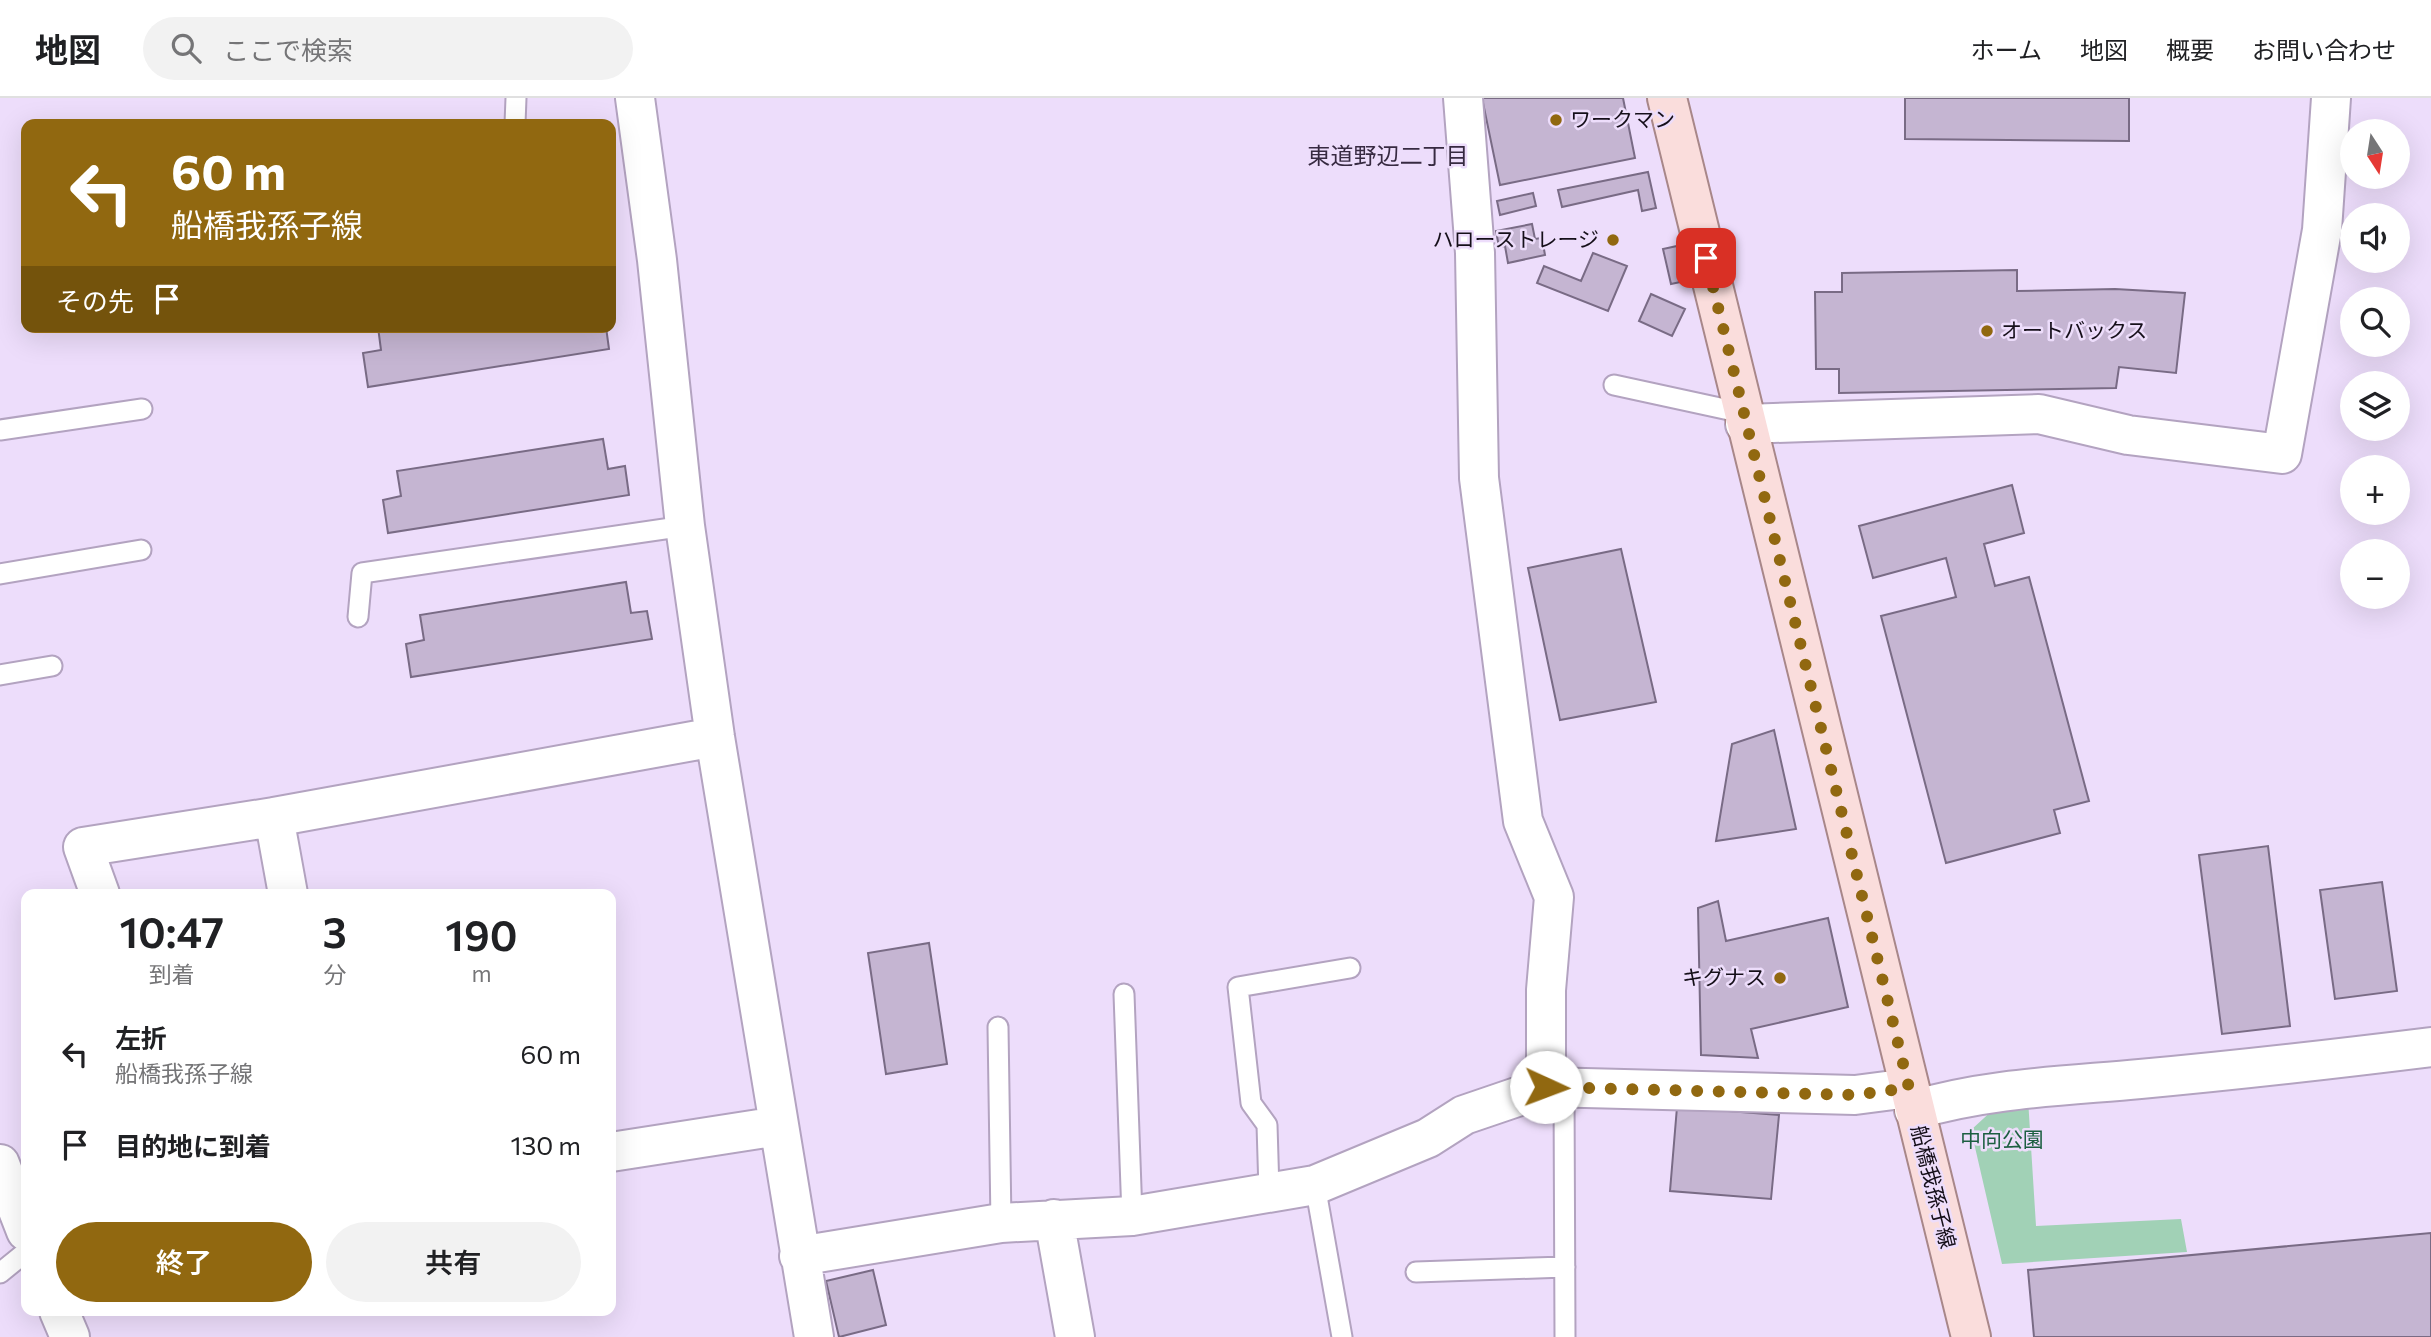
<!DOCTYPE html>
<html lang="ja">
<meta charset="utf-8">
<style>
body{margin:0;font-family:Commissioner,"Noto Sans JP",sans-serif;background:#f2f2f2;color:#202124;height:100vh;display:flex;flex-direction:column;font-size:26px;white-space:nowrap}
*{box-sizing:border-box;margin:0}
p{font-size:23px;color:#757577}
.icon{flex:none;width:38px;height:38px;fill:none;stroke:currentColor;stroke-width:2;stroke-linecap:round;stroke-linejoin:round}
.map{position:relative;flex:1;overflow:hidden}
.side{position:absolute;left:21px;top:791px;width:595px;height:427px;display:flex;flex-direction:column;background:#fff;border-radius:14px;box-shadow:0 7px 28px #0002}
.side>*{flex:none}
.hud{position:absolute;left:21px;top:21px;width:595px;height:214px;border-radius:14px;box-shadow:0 7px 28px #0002;background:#916810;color:#fff;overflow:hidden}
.needle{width:46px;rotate:168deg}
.fabs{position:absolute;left:2340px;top:21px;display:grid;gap:14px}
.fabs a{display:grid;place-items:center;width:70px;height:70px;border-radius:50%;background:#fff;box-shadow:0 7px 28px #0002;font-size:35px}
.pin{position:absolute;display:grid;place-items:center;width:60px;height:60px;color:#fff;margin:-30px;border-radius:14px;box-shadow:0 4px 10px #0006}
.me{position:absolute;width:77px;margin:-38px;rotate:92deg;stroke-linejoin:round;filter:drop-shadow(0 0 5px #0008)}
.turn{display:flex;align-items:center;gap:24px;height:147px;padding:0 35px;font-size:32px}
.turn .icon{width:91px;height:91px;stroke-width:2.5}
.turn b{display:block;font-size:49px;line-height:60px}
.then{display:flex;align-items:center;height:66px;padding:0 35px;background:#0003;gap:14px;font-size:26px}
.eta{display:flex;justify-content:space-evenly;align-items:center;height:119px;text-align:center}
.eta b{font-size:42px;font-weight:600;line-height:49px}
.cta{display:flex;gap:14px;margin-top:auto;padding:14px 35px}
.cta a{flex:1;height:80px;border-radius:42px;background:#916810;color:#fff;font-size:28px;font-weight:600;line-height:80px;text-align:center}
.cta a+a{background:#f2f2f2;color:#202124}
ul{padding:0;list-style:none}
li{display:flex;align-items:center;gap:21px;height:91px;padding:0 35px}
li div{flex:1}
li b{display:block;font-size:26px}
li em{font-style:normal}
header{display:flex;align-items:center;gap:42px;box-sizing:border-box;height:98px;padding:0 35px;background:#fff;border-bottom:2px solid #e0e0e0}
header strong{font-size:33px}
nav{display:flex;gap:38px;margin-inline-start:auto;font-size:24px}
.search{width:490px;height:63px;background:#f2f2f2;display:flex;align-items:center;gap:18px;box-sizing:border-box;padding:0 24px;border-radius:38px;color:#757577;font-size:26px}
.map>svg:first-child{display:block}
</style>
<header>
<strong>地図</strong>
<div class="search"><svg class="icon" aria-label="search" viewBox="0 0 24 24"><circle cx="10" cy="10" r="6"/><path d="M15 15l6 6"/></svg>ここで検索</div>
<nav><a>ホーム</a><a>地図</a><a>概要</a><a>お問い合わせ</a></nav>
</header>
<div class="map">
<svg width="2431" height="1239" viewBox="0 0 2431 1239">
<rect width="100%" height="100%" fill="#edddfb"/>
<!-- green -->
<path fill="#a1d1b6" d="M2028,1001L2036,1128L2181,1121L2187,1154L2002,1166L1971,1032L1996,1009Z"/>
<!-- building -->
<path fill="#c5b5d2" stroke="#796b85" stroke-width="2" d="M1482,0H1623L1635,60L1500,87Z
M1905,0H2129V43L1905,41Z
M1648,74L1656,110L1642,113L1638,92L1562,109L1558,92Z
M1533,95L1536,108L1500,117L1497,103Z
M1532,126L1535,141L1542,140L1545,157L1508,165L1505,148L1499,149L1496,133Z
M1677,148L1685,183L1671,186L1663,151Z
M1593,155L1627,168L1608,213L1537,185L1544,168L1581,183Z
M2017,172V193L2115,191L2185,195L2176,275L2119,269L2116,290L1839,295V271H1816L1815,194H1842V175Z
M1651,196L1685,211L1672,238L1639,223Z
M378,229H606L609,251L368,289L363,255L381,252Z
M603,341L608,371L625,368L629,397L388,435L383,402L401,398L397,373Z
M2012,387L2024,435L1984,446L1995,488L2029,479L2089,703L2054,712L2060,735L1946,765L1881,518L1956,499L1946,460L1873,480L1859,428Z
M1621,451L1656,604L1560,622L1528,470Z
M626,484L631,515L647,513L652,541L411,579L406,546L424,542L420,517Z
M1774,632L1796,731L1716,743L1732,646Z
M2268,748L2290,928L2222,936L2199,757Z
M2382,784L2397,893L2335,901L2320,792Z
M1718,803L1726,843L1828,820L1848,909L1751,931L1758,960L1701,957L1698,810Z
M929,845L947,966L886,976L868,855Z
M1677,1009L1779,1017L1771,1101L1670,1093Z
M2431,1135V1239H2034L2028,1172Z
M873,1172L886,1227L839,1239L826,1183Z"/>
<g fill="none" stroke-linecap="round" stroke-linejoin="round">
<!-- service casing -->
<g stroke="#b3a3c0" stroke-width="23">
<path id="service" d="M515,26L516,0
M1614,287L1743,315
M0,332L142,311
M0,476L141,452
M358,519L362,475L685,428
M0,577L52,568
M1124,896L1132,1118
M998,929L1001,1125
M1564,989L1565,1239
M1315,1087L1342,1239
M1269,1093L1267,1027L1251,1005L1238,889L1350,870
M1416,1174L1565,1169
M0,1175L26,1154"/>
</g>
<!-- minor casing -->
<g stroke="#b3a3c0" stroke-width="42">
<path id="minor" d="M635,0L657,162L685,428L715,639L814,1239
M1463,0L1475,155L1479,380L1523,723L1554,799L1546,892V989
M1745,326L2039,316L2128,337L2282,356L2322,132L2331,0
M274,719L288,796
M100,796L83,749L274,719L715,639
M1914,1012C1988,990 2064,988 2140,981C2237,972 2334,961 2431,949
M611,1054L778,1028
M0,1066L26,1133
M1054,1121L1075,1239
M799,1158L1001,1125L1132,1118L1315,1087L1428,1040L1464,1017L1546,989L1855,997L1909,990
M59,1213L70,1239"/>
</g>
<!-- primary casing -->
<g stroke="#a88789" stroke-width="42">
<path id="primary" d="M1667,0L1971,1239"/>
</g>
<!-- service -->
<use href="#service" stroke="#fff" stroke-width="19"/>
<!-- minor -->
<use href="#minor" stroke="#fff" stroke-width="38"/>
<!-- primary -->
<use href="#primary" stroke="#fadddc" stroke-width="38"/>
</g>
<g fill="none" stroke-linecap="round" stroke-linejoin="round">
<!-- route -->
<path stroke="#916810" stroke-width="12" stroke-dasharray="0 21.6" d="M1546,989L1855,997L1909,990L1706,160"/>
</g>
<!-- markers -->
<g fill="#916810" stroke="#edddfb" stroke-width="2.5">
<circle cx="1556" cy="22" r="7"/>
<circle cx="1613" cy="142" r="7"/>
<circle cx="1987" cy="233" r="7"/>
<circle cx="1780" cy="880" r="7"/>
</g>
<g text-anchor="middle" stroke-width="5" stroke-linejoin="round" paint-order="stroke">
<!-- poi labels -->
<g font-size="21" fill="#150f19" stroke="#edddfb" text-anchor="start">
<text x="1570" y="29">ワークマン</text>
<text x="1599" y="149" text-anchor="end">ハローストレージ</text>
<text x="2001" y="240">オートバックス</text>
<text x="1766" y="887" text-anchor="end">キグナス</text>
</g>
<!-- park labels -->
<g font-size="21" fill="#1c5f41" stroke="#edddfb">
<text x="2002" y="1049">中向公園</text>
</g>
<!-- street labels -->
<g font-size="21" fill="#150f19" stroke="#edddfb">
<text transform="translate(1933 1089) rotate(76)" y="7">船橋我孫子線</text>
</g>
<!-- neighbourhood labels -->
<g font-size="23" fill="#372a41" stroke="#edddfb">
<text x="1388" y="66">東道野辺二丁目</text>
</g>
</g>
</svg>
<div class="fabs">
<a><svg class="needle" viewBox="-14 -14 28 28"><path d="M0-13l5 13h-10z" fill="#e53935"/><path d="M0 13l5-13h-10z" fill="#757577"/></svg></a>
<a><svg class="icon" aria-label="sound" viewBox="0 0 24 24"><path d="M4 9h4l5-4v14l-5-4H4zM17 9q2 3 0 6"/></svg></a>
<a><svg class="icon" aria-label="search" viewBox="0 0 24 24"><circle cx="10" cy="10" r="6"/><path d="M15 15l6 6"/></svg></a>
<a><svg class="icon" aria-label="layers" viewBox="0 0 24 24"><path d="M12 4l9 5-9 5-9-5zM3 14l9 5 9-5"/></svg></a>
<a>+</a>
<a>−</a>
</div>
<div class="pin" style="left:1706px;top:160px;background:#d93025"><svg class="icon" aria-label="arrive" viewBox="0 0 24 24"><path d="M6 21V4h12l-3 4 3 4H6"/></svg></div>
<svg class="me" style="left:1546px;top:989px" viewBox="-20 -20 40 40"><circle r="19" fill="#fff"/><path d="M0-13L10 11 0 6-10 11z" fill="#916810"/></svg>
<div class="hud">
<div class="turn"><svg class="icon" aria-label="left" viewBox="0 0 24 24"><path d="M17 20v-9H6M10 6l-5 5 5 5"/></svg><div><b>60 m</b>船橋我孫子線</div></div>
<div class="then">その先<svg class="icon" aria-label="arrive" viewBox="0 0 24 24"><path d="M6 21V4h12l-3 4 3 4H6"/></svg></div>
</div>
<section class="side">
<div class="eta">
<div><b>10:47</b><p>到着</p></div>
<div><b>3</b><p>分</p></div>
<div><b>190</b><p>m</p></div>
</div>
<ul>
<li><svg class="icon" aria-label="left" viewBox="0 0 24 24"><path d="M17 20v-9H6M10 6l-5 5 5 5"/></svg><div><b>左折</b><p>船橋我孫子線</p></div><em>60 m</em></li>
<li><svg class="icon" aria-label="arrive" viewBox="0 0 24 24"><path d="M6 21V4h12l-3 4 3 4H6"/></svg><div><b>目的地に到着</b></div><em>130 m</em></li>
</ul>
<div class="cta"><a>終了</a><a>共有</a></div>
</section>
</div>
